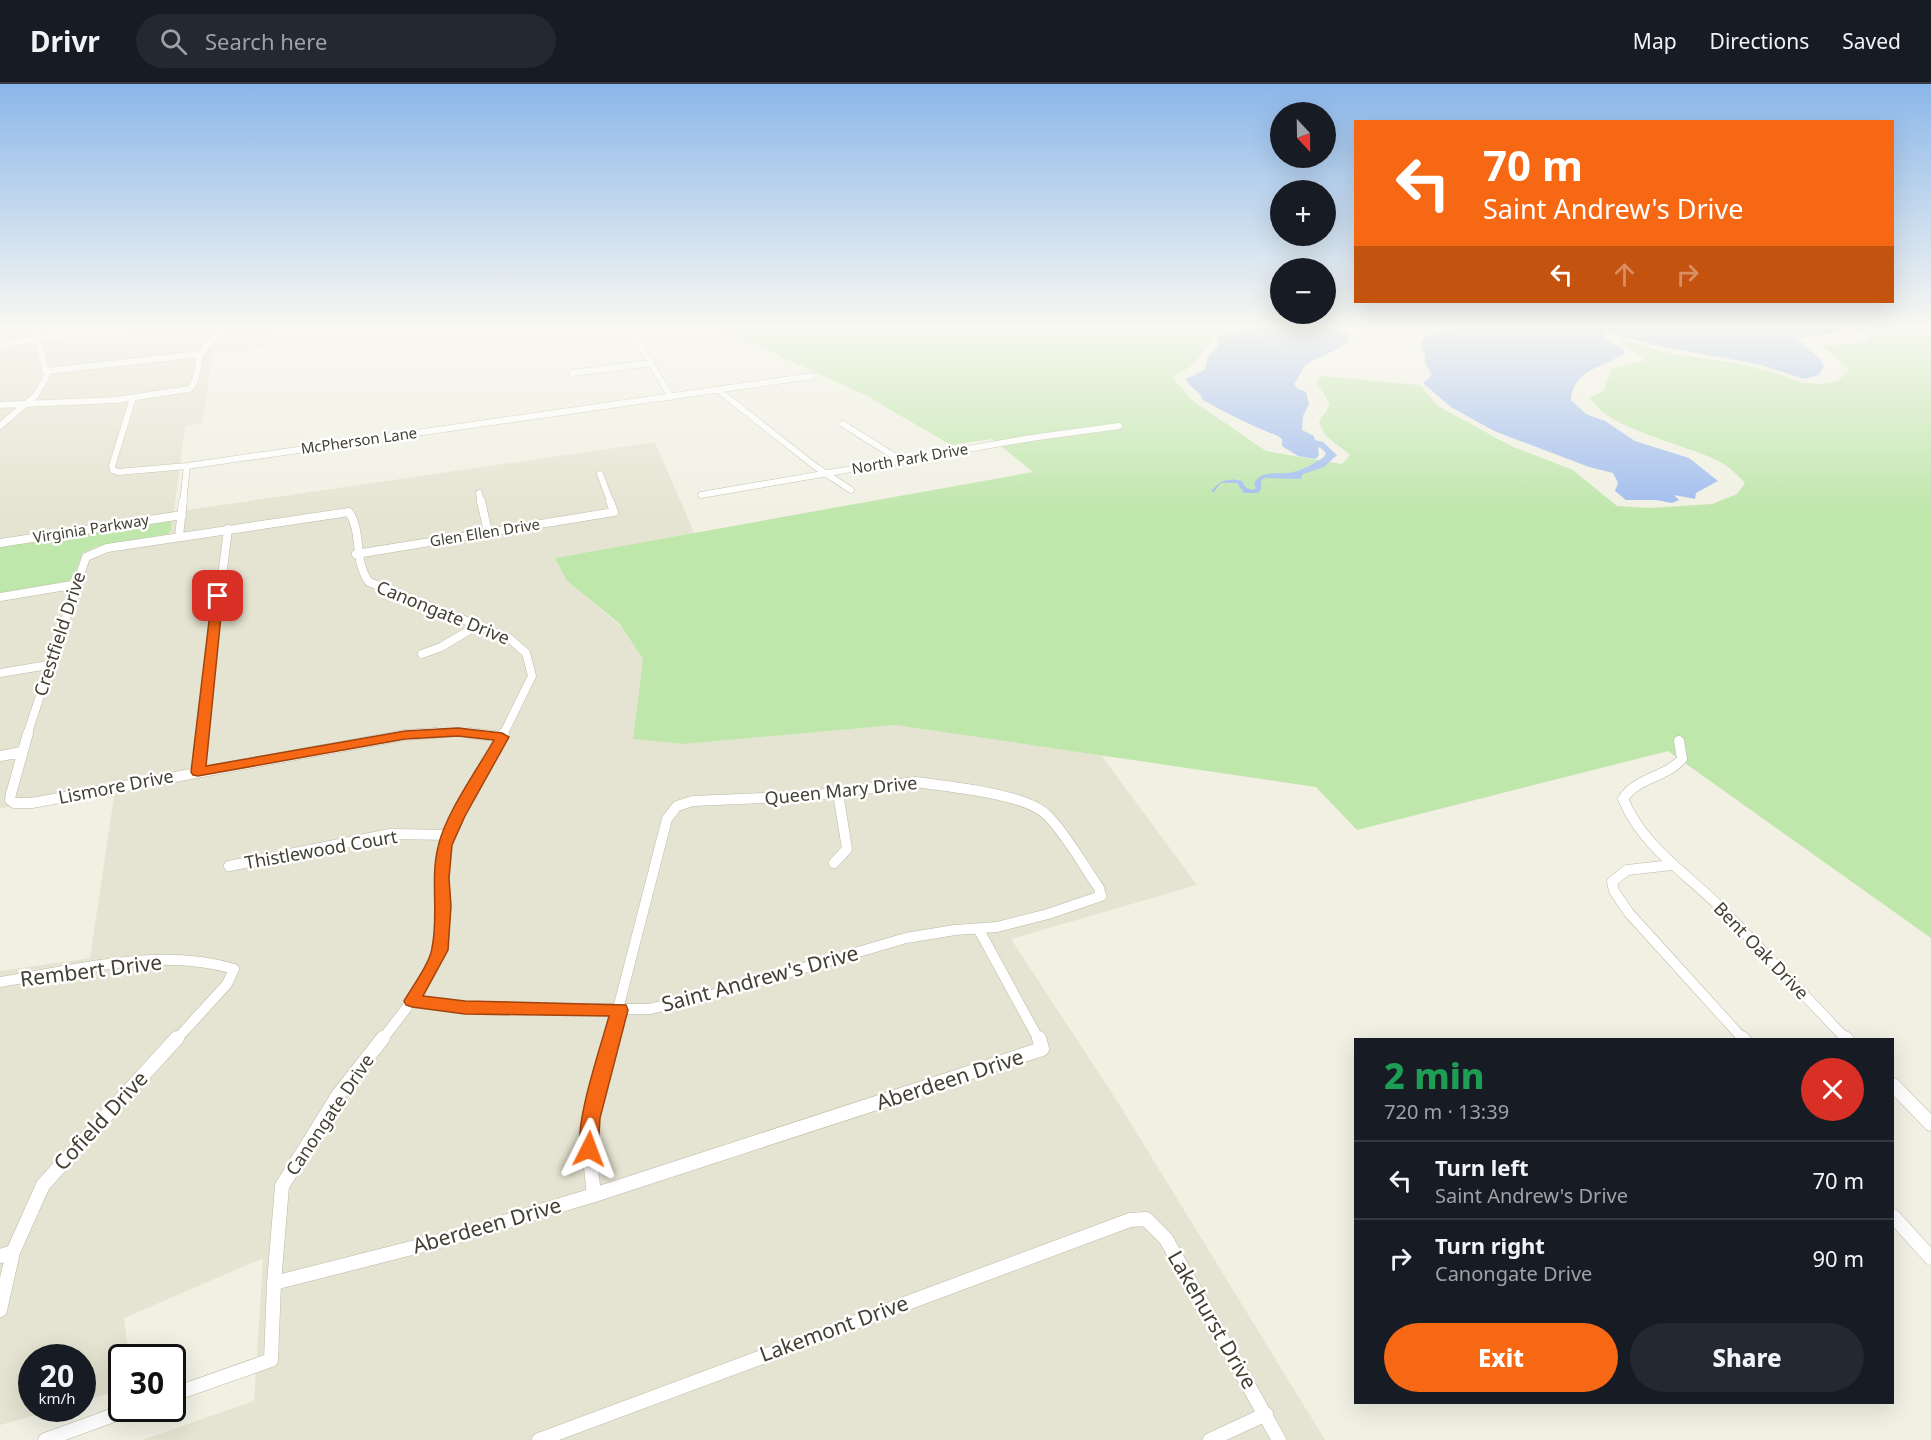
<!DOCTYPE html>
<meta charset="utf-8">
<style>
body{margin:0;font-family:"Noto Sans",sans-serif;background:#242831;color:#f1f3f6;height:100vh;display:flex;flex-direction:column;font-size:22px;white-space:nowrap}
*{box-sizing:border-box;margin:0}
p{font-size:20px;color:#9ea1a6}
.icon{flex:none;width:33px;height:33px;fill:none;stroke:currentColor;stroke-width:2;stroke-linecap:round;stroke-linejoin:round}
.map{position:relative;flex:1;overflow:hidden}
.side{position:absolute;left:1354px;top:954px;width:540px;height:366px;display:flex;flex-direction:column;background:#171b24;border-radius:0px;box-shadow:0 6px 24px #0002}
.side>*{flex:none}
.banner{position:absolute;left:1354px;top:36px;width:540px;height:183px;border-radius:0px;box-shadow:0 6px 24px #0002;background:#f76814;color:#fff;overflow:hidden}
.needle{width:39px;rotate:158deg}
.buttons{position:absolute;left:1270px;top:18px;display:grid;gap:12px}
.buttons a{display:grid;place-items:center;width:66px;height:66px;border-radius:50%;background:#171b24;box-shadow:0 6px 24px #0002;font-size:30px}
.speed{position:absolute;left:18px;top:1260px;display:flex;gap:12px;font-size:30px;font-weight:700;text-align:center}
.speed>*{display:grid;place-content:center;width:78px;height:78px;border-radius:50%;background:#171b24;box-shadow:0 6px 24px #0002;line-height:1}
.speed small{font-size:15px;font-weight:400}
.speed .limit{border:3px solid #111;border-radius:9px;background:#fff;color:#111}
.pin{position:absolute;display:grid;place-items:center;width:51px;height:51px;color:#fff;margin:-26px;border-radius:12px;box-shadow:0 3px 9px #0006}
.me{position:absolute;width:66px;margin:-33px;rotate:3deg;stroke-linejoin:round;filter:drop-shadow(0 0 4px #0008)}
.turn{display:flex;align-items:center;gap:21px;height:126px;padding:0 30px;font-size:27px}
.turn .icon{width:78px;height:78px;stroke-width:2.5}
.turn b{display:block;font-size:42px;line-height:51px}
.lanes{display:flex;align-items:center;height:57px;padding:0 30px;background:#0003;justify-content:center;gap:30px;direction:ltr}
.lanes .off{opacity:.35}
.round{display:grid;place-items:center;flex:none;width:63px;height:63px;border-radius:32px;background:#242831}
.overview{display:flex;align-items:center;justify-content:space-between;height:102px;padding:0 30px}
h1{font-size:36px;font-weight:800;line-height:45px;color:#1e9e55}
.primary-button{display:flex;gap:12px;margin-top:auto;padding:12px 30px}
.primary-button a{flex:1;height:69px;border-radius:36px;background:#f76814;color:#fff;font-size:24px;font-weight:800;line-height:69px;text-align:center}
.primary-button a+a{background:#242831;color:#f1f3f6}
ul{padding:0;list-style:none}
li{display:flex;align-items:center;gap:18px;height:78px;padding:0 30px;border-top:2px solid #363941}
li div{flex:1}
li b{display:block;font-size:22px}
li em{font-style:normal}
header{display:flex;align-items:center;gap:36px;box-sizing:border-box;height:84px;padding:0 30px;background:#171b24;border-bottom:2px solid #363941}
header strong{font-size:28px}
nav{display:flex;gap:33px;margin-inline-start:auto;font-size:21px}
.search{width:420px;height:54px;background:#242831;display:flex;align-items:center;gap:15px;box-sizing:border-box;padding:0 21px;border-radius:33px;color:#9ea1a6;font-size:22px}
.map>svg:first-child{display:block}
</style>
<header>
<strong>Drivr</strong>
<div class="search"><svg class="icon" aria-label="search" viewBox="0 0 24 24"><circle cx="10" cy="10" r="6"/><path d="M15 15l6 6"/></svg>Search here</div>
<nav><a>Map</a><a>Directions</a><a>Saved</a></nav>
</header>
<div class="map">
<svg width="1931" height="1356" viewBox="0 0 1931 1356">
<rect width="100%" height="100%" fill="#f1f0e3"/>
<!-- residential -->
<path fill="#e5e3d1" d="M0,241H270V263L213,270L202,339L185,342L174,428L655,358L694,449L555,474L567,497L623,544L643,575L633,655L684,660L895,641L1101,671L1197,801L1011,855L1119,1020L1325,1356H142L254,1317L263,1174L124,1234L129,1273L122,1274L121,1306L83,1317L82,1274H32V1324L57,1325L0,1341V887L90,874L114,713L0,724Z"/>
<!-- green -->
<path fill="#bfe6ab" d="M712,241H1225L1190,283L1172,293L1193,317L1266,367L1342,380L1350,371L1325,351L1319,338L1330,321L1323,308L1315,300L1322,292L1420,301L1438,322L1511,362L1573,386L1617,422L1649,424L1712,420L1737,410L1745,399C1738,392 1731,384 1724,380C1690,360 1609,347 1590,314L1604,306L1611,285L1646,276L1615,254H1620L1667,269L1735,279L1776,289L1803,299L1824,300L1838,297L1849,285L1820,261L1853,260L1870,256L1865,249L1833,241H1931V854L1668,667L1357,746L1316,703L895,641L684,660L633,655L643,575L620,540L567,497L555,474L1033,388L992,355L951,361L865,311Z
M171,436V446L168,450L101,461L82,469L73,495L67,498L0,509V461Z"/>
<!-- water -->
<path fill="#9fbcee" d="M1240,241H1339L1341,248L1350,251C1348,265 1318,272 1307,280C1301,285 1300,294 1294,300L1298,305L1306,308L1309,320L1303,332L1302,346L1314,352L1315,356L1323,358L1337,371L1324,383L1303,390L1301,395L1264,394L1261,397V405L1258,409H1244L1237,399H1221L1214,408H1211C1218,397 1229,393 1242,397L1246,404L1254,406L1256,403L1254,400C1260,384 1280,392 1293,388C1303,386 1315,379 1324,373L1326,369L1320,363L1318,364L1319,371L1316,375L1298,372L1282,362V355L1278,352C1252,342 1227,330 1203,316C1200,306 1190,305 1186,295L1205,286L1208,272L1218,263L1217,253L1242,247Z
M1461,241H1816L1842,245L1845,248L1818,251L1820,253L1809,252L1796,254L1820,275L1824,282L1819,291L1804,295L1758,280L1657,262L1606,248L1603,250V253L1622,264L1625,269C1605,283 1573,285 1571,316L1586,330L1605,337L1635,357L1689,374L1718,397L1696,409L1695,415L1674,411L1679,416L1672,419L1656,416H1626L1615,407L1618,399L1613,389L1589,383L1494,347L1451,323L1423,299L1432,291L1425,279V269L1420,264L1425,252L1461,244L1463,242Z"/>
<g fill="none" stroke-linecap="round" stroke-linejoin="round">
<!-- street-far3 casing -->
<g stroke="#bcbaa6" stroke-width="7">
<path id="street-far3" d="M628,241L671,313
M0,261L55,252L164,241
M47,287L201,270
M572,289L651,279
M718,306L816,383L851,406
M133,314L112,382L113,386L118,388L187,382L813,292
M0,321L116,316L189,305C200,296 195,280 202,269C208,258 217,255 219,241
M843,340L902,377
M0,342L35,312L47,292L34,241
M600,390L611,419
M479,409L481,419
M701,411L1031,354L1119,342
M183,419L187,382"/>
</g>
<!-- street-far2 casing -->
<g stroke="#bcbaa6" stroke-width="9">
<path id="street-far2" d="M481,417L488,448
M179,452L183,417
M0,459L182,431
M356,470L614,428L610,417
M0,513L78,500
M422,570L441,563L478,541
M0,589L48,581
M27,651L86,473L107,464L349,428C363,450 353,476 369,498L509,554L526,569L532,592L503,651
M202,651L228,445
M410,651L458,648L482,651"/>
</g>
<!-- street-far1 casing -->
<g stroke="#bcbaa6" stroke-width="11">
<path id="street-far1" d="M28,649L11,710L10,716L14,719H32L405,651L436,649
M469,649L502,653
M502,653L504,649
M1679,657L1682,675C1665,694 1637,693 1623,715C1644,764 1684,787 1720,823C1763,867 1805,912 1847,956
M0,672L22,668
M198,688L202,649
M916,698C948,703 1027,709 1048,732C1068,753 1083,781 1099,804L1101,812L1048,830L997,843L955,846L906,854L705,913L649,925H618L667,735L677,722L693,717L810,712Z
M834,779L847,765L838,709
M1672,781L1627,786L1612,798L1614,807L1629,829L1744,956
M229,782L390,750L450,751
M979,846L1039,956
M0,898C76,886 158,863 234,885L227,900L176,956
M412,917L466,924L618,925
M382,956C399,933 432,895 439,868C448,834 437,797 445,763C451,733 486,681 502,653
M610,956L618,925"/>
</g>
<!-- street casing -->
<g stroke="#bcbaa6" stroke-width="15">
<path id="street" d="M1742,954L1744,956
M1845,954L1847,956
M1893,1001L1931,1040
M594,1111L589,1065L590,1034L611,954
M1893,1132L1931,1174
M0,1172L13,1168
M274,1199L451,1154L594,1111L1042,965L1039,954
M0,1226L13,1168L43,1101L177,954
M172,1311L271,1276L274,1199L282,1102L339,1010L383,954
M45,1356L133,1324
M539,1356L1130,1136L1146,1135L1166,1155L1279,1356
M1210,1356L1266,1330"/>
</g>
<!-- street-far3 -->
<use href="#street-far3" stroke="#fff" stroke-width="6"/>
<!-- street-far2 -->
<use href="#street-far2" stroke="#fff" stroke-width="8"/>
<!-- street-far1 -->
<use href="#street-far1" stroke="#fff" stroke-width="10"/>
<!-- street -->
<use href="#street" stroke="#fff" stroke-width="14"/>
</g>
<!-- sky -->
<linearGradient id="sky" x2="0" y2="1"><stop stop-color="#8bb7ea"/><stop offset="0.56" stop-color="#f9f8f2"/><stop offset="1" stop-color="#f9f8f2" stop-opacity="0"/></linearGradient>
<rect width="1931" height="431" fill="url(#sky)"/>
<!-- route -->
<path fill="#f76814" stroke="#a1440d" stroke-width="1.5" d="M218,509L223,512L206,682L405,647L458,644L502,649L509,653L465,732L452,761L449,794L451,822L448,866L423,912L465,917L626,921L628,926L600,1034L598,1065L596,1070L589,1072L582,1070C571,1047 602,959 609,932L465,930L412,923L406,921L404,917C412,903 430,879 432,864C439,830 430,796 438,763C445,730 477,686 494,656L458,652L405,655L198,692L193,691L191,688L212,512Z"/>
<g text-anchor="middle" stroke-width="5" stroke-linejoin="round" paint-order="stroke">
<!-- far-street labels -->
<g font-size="15" fill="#434033" stroke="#fff">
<text transform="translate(359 357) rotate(-8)" y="5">McPherson Lane</text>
<text transform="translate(910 375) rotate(-10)" y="5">North Park Drive</text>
<text transform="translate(91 445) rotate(-9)" y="5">Virginia Parkway</text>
<text transform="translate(485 449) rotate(-9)" y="5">Glen Ellen Drive</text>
</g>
<!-- street labels -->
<g font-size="18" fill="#434033" stroke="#fff">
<text transform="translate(443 529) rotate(22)" y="6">Canongate Drive</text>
<text transform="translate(60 550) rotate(-72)" y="6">Crestfield Drive</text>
<text transform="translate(116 703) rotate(-11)" y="6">Lismore Drive</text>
<text transform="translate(841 707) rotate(-6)" y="6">Queen Mary Drive</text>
<text transform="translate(321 766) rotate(-10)" y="6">Thistlewood Court</text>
<text transform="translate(1761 867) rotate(46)" y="6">Bent Oak Drive</text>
<text transform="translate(330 1031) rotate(-56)" y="6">Canongate Drive</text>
</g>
<!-- near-street labels -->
<g font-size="21" fill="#434033" stroke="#fff">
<text transform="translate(91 887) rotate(-7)" y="7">Rembert Drive</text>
<text transform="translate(760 895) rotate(-15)" y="7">Saint Andrew's Drive</text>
<text transform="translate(950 996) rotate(-18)" y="7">Aberdeen Drive</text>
<text transform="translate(101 1037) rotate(-47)" y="7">Cofield Drive</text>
<text transform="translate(487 1142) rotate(-16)" y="7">Aberdeen Drive</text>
<text transform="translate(1212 1236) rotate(60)" y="7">Lakehurst Drive</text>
<text transform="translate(834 1245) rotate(-20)" y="7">Lakemont Drive</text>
</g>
</g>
</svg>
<div class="buttons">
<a><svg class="needle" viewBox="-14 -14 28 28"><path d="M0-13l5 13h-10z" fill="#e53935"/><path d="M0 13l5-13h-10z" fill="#9ea1a6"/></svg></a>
<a>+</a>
<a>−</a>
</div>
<div class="speed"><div>20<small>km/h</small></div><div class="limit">30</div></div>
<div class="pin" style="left:218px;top:512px;background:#d93025"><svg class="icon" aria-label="arrive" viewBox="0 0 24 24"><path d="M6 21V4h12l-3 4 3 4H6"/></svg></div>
<svg class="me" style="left:589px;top:1065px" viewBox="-20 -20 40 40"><path d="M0-17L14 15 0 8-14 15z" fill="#f76814" stroke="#fff" stroke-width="4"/></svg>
<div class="banner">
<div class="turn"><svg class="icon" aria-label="left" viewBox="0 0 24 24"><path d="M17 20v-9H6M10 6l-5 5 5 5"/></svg><div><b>70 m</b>Saint Andrew's Drive</div></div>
<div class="lanes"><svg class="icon" aria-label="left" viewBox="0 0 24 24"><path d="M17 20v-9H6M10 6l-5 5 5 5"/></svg><svg class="icon off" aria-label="ahead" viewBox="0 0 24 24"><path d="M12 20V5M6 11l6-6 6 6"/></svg><svg class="icon off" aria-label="right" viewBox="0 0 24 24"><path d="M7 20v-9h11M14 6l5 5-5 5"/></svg></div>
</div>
<section class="side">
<div class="overview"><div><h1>2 min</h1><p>720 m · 13:39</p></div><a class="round" style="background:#d93025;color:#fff"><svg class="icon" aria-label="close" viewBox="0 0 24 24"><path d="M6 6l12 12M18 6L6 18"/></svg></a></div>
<ul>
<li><svg class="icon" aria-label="left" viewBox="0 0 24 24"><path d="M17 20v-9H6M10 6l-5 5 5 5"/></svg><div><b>Turn left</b><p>Saint Andrew's Drive</p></div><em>70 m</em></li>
<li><svg class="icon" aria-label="right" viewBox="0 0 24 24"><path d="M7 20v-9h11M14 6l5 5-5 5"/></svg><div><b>Turn right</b><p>Canongate Drive</p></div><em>90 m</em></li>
</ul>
<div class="primary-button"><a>Exit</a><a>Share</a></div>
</section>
</div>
